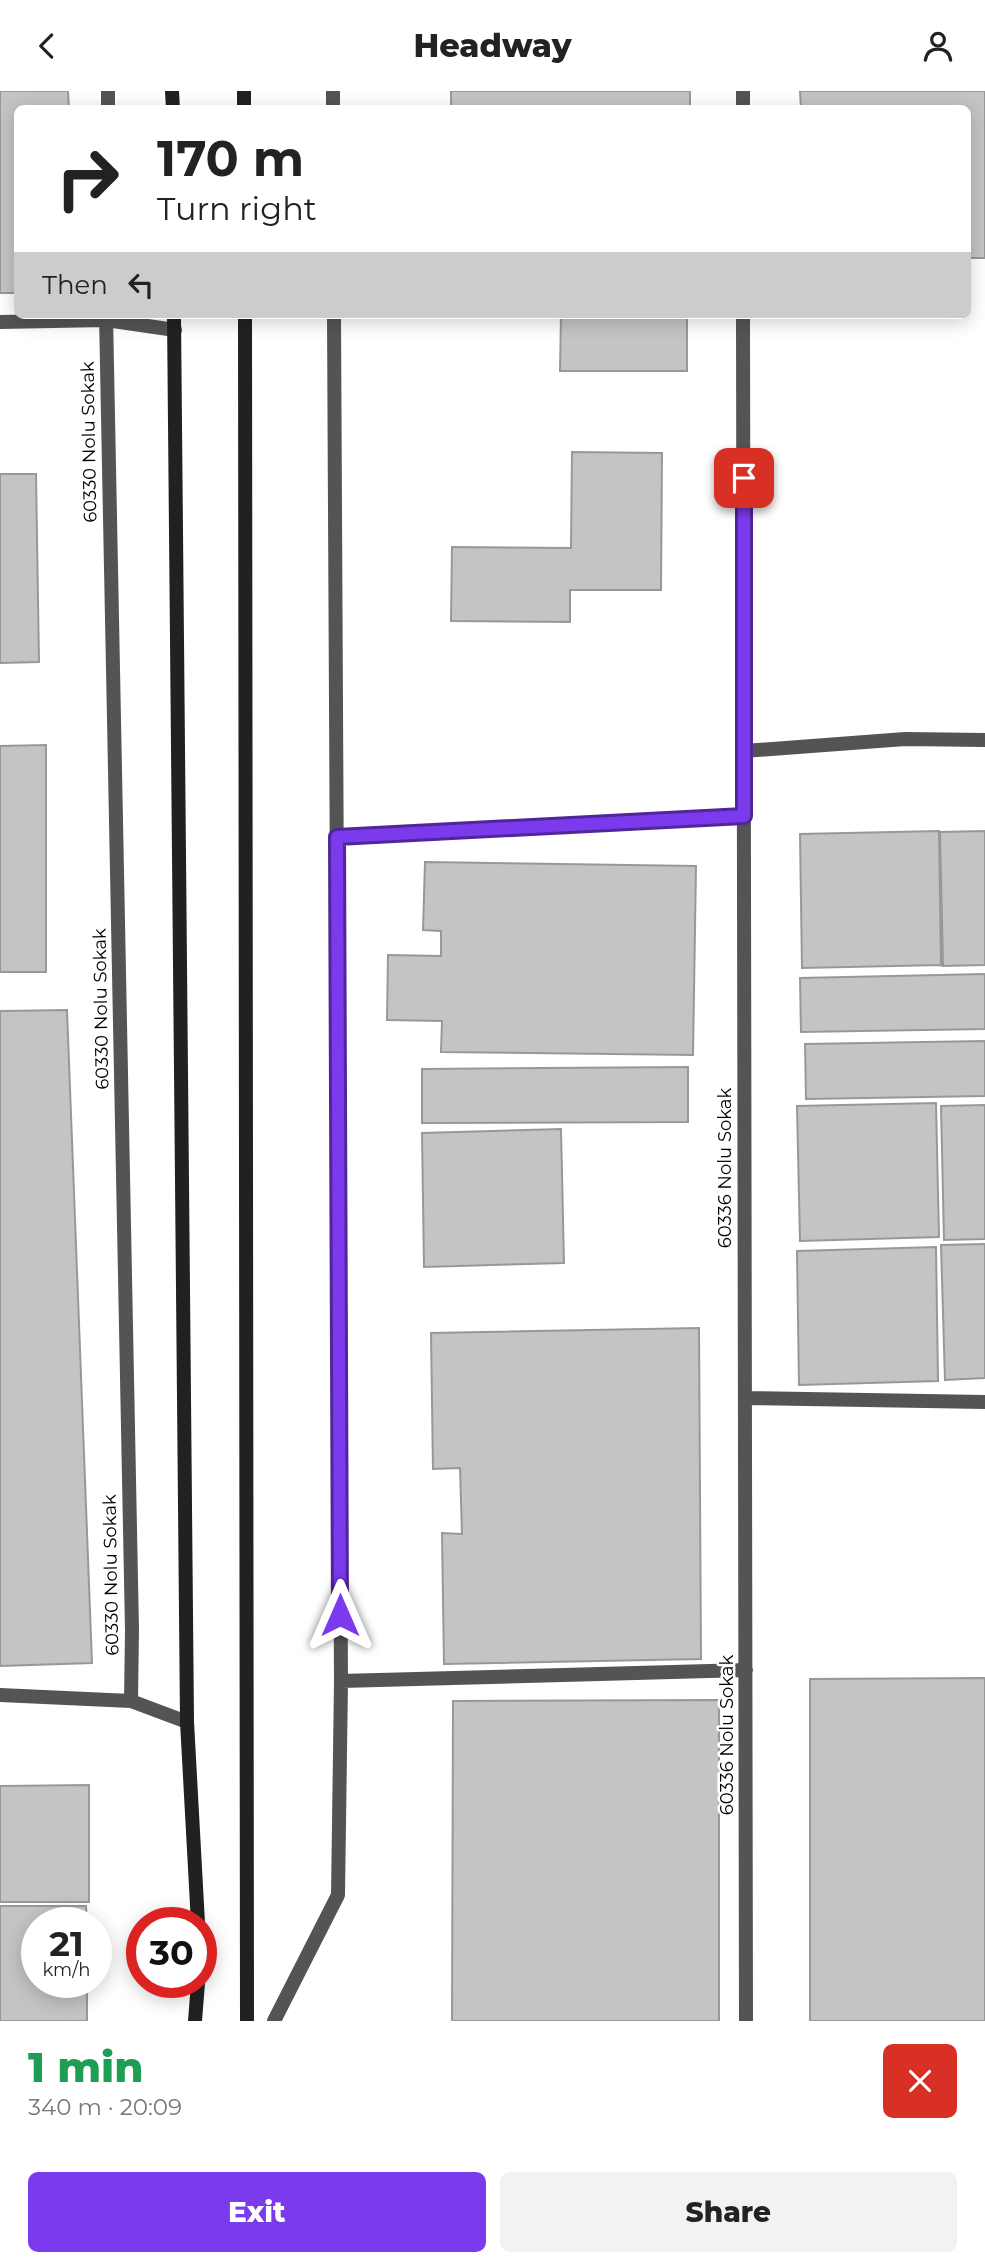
<!DOCTYPE html>
<meta charset="utf-8">
<style>
body{margin:0;font-family:Montserrat,sans-serif;background:#f2f2f2;color:#222;height:100vh;display:flex;flex-direction:column;font-size:26px;white-space:nowrap}
*{box-sizing:border-box;margin:0}
p{font-size:23px;color:#767676}
.icon{flex:none;width:38px;height:38px;fill:none;stroke:currentColor;stroke-width:2;stroke-linecap:round;stroke-linejoin:round}
.map{position:relative;height:1930px;overflow:hidden}
.side{display:flex;flex-direction:column;background:#fff;flex:1}
.side>*{flex:none}
.top-card{position:absolute;left:14px;top:14px;width:957px;height:214px;border-radius:10px;box-shadow:0 4px 18px #0003;background:#fff;color:#222;overflow:hidden}
.speed{position:absolute;left:21px;top:1816px;display:flex;gap:14px;font-size:35px;font-weight:700;text-align:center}
.speed>*{display:grid;place-content:center;width:91px;height:91px;border-radius:50%;background:#fff;box-shadow:0 4px 18px #0003;line-height:1}
.speed small{font-size:18px;font-weight:400}
.speed .limit{border:10px solid #d22;background:#fff;color:#111}
.pin{position:absolute;display:grid;place-items:center;width:60px;height:60px;color:#fff;margin:-30px;border-radius:14px;box-shadow:0 4px 10px #0006}
.me{position:absolute;width:77px;margin:-38px;rotate:0deg;stroke-linejoin:round;filter:drop-shadow(0 0 5px #0008)}
.turn{display:flex;align-items:center;gap:24px;height:147px;padding:0 28px;font-size:32px}
.turn .icon{width:91px;height:91px;stroke-width:2.5}
.turn b{display:block;font-size:49px;line-height:60px}
.then{display:flex;align-items:center;height:66px;padding:0 28px;background:#0003;gap:14px;font-size:26px}
.round{display:grid;place-items:center;flex:none;width:74px;height:74px;border-radius:10px;background:#f2f2f2}
.head{display:flex;align-items:center;justify-content:space-between;height:119px;padding:0 28px}
h1{font-size:42px;font-weight:800;line-height:52px;color:#1e9e55}
.primary-button{display:flex;gap:14px;margin-top:auto;padding:14px 28px}
.primary-button a{flex:1;height:80px;border-radius:10px;background:#7c3aed;color:#fff;font-size:28px;font-weight:800;line-height:80px;text-align:center}
.primary-button a+a{background:#f2f2f2;color:#222}
header{display:flex;justify-content:space-between;align-items:center;height:91px;padding:0 28px;background:#fff;font-size:32px;font-weight:800}
.map>svg:first-child{display:block}
</style>
<header><svg class="icon" aria-label="back" viewBox="0 0 24 24"><path d="M15 5l-7 7 7 7"/></svg>Headway<svg class="icon" aria-label="person" viewBox="0 0 24 24"><circle cx="12" cy="8" r="4"/><path d="M4 21q1-7 8-7t8 7"/></svg></header>
<div class="map">
<svg width="985" height="1930" viewBox="0 0 985 1930">
<rect width="100%" height="100%" fill="#fff"/>
<!-- building -->
<path fill="#c4c4c4" stroke="#989898" stroke-width="2" d="M0,0H68L69,18H18V202H0Z
M451,0H690V18H451Z
M800,0H985V167H968V18H801Z
M561,224H687V280H560Z
M572,361L662,362L661,499H570V531L451,530L452,456L571,457Z
M0,383H36L39,571L0,572Z
M46,654V881H0V655Z
M939,740L941,874L802,877L800,743Z
M985,740V874L943,875L940,741Z
M425,771L696,775L693,964L441,961L442,930L387,929L388,864L441,865V840L423,839Z
M985,883V938L801,941L800,887Z
M67,919L92,1572L0,1575V920Z
M985,950V1005L806,1008L805,953Z
M688,976V1031L422,1032V978Z
M936,1012L939,1146L800,1150L797,1015Z
M985,1014V1148L944,1149L941,1015Z
M561,1038L564,1172L424,1176L422,1042Z
M985,1153V1287L945,1289L941,1154Z
M936,1156L938,1290L799,1294L797,1160Z
M699,1237L701,1568L444,1573L442,1442L462,1443L460,1377L433,1378L431,1242Z
M985,1587V1930H810V1588Z
M719,1609V1930H452L453,1610Z
M89,1694V1811H0V1695Z
M0,1815H86L87,1832H37V1892H87V1930H0Z"/>
<g fill="none" stroke-linecap="round" stroke-linejoin="round">
<!-- street -->
<path stroke="#545454" stroke-width="14" d="M333,0V18
M743,0V18
M108,18V0
M106,224L132,1539L131,1610
M743,224L746,1930
M0,231L106,229L175,239
M744,660L905,648L985,649
M337,746L744,725
M745,1307L985,1311
M341,1590L746,1579
M0,1604L131,1610L187,1631
M274,1930L338,1804L341,1590L334,224"/>
<!-- secondary -->
<path stroke="#212121" stroke-width="14" d="M172,0L173,18
M244,0V18
M174,224L187,1631L198,1832
M245,224L247,1930
M195,1930L198,1892"/>
</g>
<g fill="none" stroke-linecap="round" stroke-linejoin="round">
<!-- route casing -->
<g stroke="#51269a" stroke-width="18">
<path id="route" d="M340,1524L337,746L744,725V387"/>
</g>
<!-- route -->
<use href="#route" stroke="#7c3aed" stroke-width="12"/>
</g>
<g text-anchor="middle" stroke-width="5" stroke-linejoin="round" paint-order="stroke">
<!-- street labels -->
<g font-size="18" fill="#000" stroke="#fff">
<text transform="translate(89 351) rotate(-91)" y="6">60330 Nolu Sokak</text>
<text transform="translate(101 918) rotate(-91)" y="6">60330 Nolu Sokak</text>
<text transform="translate(725 1077) rotate(-90)" y="6">60336 Nolu Sokak</text>
<text transform="translate(111 1484) rotate(-91)" y="6">60330 Nolu Sokak</text>
<text transform="translate(727 1644) rotate(-90)" y="6">60336 Nolu Sokak</text>
</g>
</g>
</svg>
<div class="speed"><div>21<small>km/h</small></div><div class="limit">30</div></div>
<div class="pin" style="left:744px;top:387px;background:#d93025"><svg class="icon" aria-label="arrive" viewBox="0 0 24 24"><path d="M6 21V4h12l-3 4 3 4H6"/></svg></div>
<svg class="me" style="left:340px;top:1524px" viewBox="-20 -20 40 40"><path d="M0-17L14 15 0 8-14 15z" fill="#7c3aed" stroke="#fff" stroke-width="4"/></svg>
<div class="top-card">
<div class="turn"><svg class="icon" aria-label="right" viewBox="0 0 24 24"><path d="M7 20v-9h11M14 6l5 5-5 5"/></svg><div><b>170 m</b>Turn right</div></div>
<div class="then">Then<svg class="icon" aria-label="left" viewBox="0 0 24 24"><path d="M17 20v-9H6M10 6l-5 5 5 5"/></svg></div>
</div>
</div>
<section class="side">
<div class="head"><div><h1>1 min</h1><p>340 m · 20:09</p></div><a class="round" style="background:#d93025;color:#fff"><svg class="icon" aria-label="close" viewBox="0 0 24 24"><path d="M6 6l12 12M18 6L6 18"/></svg></a></div>
<div class="primary-button"><a>Exit</a><a>Share</a></div>
</section>
